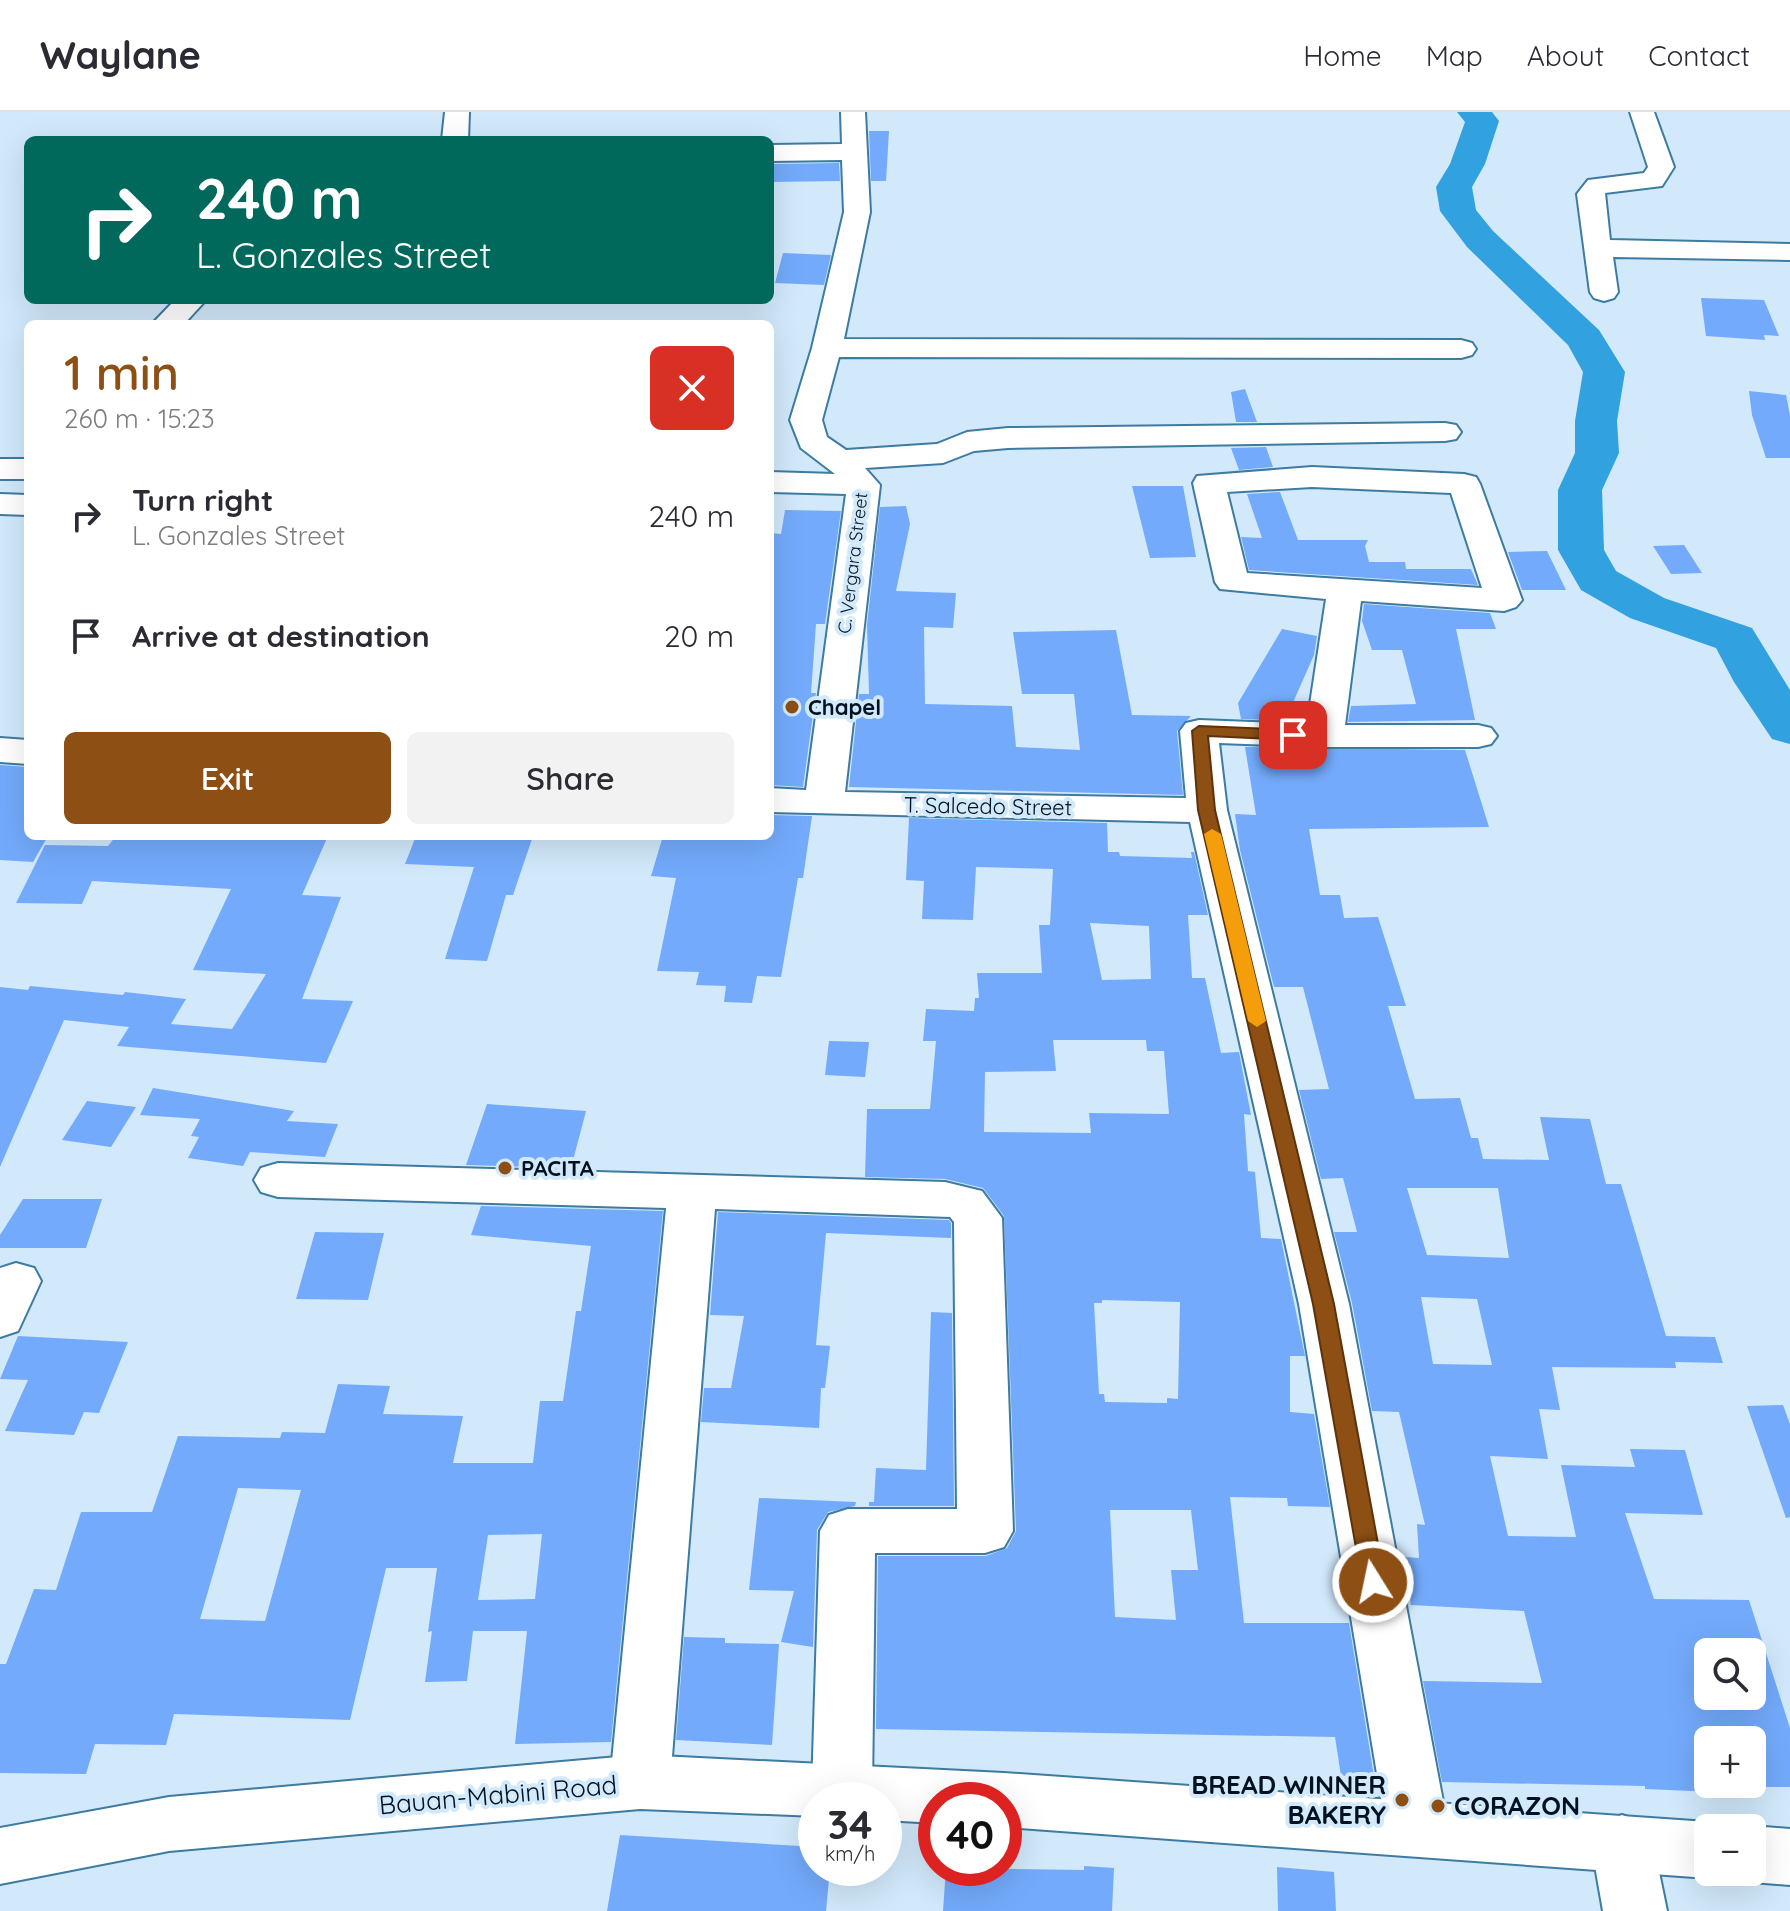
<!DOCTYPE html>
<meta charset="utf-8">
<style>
body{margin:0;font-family:Quicksand,sans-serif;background:#f2f2f3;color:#2b2b33;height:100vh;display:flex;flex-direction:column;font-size:30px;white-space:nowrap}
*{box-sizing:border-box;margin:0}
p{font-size:26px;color:#7c7c81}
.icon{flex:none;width:44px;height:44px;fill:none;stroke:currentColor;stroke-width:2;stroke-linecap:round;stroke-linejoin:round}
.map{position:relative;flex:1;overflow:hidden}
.drawer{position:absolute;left:24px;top:208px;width:750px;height:520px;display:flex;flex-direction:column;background:#fff;border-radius:12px;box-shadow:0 8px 32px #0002}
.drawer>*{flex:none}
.top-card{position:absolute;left:24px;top:24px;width:750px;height:168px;border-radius:12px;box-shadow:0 8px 32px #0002;background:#00695c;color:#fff;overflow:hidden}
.buttons{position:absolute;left:1694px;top:1526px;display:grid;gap:16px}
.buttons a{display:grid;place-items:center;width:72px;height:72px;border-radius:12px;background:#fff;box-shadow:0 8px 32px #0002;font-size:40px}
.speed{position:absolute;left:798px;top:1670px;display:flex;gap:16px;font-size:40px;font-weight:700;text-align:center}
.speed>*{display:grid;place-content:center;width:104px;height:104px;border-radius:50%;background:#fff;box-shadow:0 8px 32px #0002;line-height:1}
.speed small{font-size:20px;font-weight:400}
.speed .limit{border:12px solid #d22;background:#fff;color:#111}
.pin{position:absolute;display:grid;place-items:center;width:68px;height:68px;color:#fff;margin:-34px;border-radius:16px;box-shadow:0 4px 12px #0006}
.me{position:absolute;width:88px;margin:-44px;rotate:350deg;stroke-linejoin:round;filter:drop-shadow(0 0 6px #0008)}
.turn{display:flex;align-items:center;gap:28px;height:168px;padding:0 40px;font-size:36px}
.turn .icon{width:104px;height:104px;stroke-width:2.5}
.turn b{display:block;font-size:56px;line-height:68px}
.round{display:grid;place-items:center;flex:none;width:84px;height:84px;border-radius:12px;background:#f2f2f3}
.summary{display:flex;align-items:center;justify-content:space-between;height:136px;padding:0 40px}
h1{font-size:48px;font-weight:600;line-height:60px;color:#8d4f13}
.primary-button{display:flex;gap:16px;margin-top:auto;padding:16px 40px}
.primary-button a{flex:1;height:92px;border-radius:12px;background:#8d4f13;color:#fff;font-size:32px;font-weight:600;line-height:92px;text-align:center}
.primary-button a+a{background:#f2f2f3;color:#2b2b33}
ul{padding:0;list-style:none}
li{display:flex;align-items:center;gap:24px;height:120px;padding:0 40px}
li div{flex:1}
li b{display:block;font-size:30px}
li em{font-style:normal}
header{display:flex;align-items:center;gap:48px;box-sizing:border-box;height:112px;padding:0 40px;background:#fff;border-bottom:2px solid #e1e1e2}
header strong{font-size:38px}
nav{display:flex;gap:44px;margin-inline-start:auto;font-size:28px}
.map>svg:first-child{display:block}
</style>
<header>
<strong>Waylane</strong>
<nav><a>Home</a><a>Map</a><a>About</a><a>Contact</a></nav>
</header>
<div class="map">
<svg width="1790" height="1799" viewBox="0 0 1790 1799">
<rect width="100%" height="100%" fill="#d1e9fb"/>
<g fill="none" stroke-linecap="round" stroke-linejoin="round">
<!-- river -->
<path fill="#32a1df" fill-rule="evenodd" d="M1457,0H1492L1499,9L1485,52L1472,75L1476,98L1493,119L1599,218L1625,260L1617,309L1619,341L1602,378L1604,438L1616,459L1664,486L1752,516L1790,578V632L1772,627L1734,570L1716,536L1630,506L1581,478L1558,438V378L1575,341V309L1583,260L1568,233L1467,135L1440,99L1436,75L1450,52L1465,10Z"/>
</g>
<!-- building -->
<path fill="#73aafb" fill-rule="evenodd" d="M869,19H889L886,69H871Z
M839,51L840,69L771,70L770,52Z
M783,141L831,143L824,173L775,171Z
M1701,186L1764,188L1779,224L1764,223L1765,228L1706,224Z
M1245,277L1257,310H1236L1231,280Z
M1749,279L1786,283L1790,303V346H1766L1752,303Z
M1266,335L1273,355L1239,358L1231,336Z
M1132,374H1183L1196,445L1150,446Z
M1280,380L1298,428H1368L1365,434L1369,450H1405L1406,457H1471L1478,473L1249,458L1241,425L1262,426L1247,382Z
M906,394L910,412L896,479L956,481L953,516L924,515L925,592L1012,594L1016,635L1080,638L1074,582H1022L1013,520L1116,518L1132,603L1191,604L1177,619L1183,683L849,675L859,582H869L867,513L880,395Z
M785,398L841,399L825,512H816L811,581H816L803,675L770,673V421L781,422Z
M1684,433L1702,461L1671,462L1653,434Z
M1547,439L1566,478H1522L1508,440Z
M1364,492L1490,501L1496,517H1456L1475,608L1348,610L1351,594L1416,592L1402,538H1372L1362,509Z
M1282,517L1317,524L1314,543L1291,595L1307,594L1304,609L1241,607L1238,591Z
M1245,635L1465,638L1489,715L1309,717L1320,783H1340L1344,806L1378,805L1406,894H1388L1415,987L1460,986L1471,1026H1478L1483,1047L1549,1048L1540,1005L1590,1007L1606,1072H1621L1666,1224L1715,1225L1723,1251L1675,1250L1676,1256L1552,1255L1560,1298L1539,1297L1548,1347L1490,1344L1508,1424L1576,1425L1561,1353L1635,1355L1630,1337L1685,1338L1703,1403L1625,1401L1654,1487L1749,1488L1790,1616V1675H1714L1715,1680L1645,1677V1674L1442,1670L1423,1569L1542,1571L1524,1499L1411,1493L1405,1445L1419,1446L1417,1412L1425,1413L1399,1300L1372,1299L1352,1191L1334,1120H1357L1343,1066L1321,1067L1299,978L1329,977L1303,875H1274L1240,738L1235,702L1256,703ZM1407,1076H1498L1509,1146L1427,1143ZM1421,1185L1477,1187L1492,1253L1433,1252ZM1708,1540H1752V1584H1708ZM1708,1628H1752V1672H1708Z
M0,653L28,655V724H48L33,750L0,748Z
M770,703L812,704L803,766H798L781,865L757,864L752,891L724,890L726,874L696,873L699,860L657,859L676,766L651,764L663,724H770Z
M909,706L1107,711L1108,740H1119L1120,744L1192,746L1191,740H1194L1208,803H1188L1192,866H1205L1221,941L1239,940L1251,1003L1244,1002L1248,1059L1255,1060L1261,1126L1281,1127L1305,1244H1290V1300L1314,1302L1330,1395L1288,1394L1287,1386L1230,1385L1244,1511H1349L1374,1664H1341L1335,1625L876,1617L878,1444H986L1007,1436L1016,1419L1004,1104L983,1076L945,1067L865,1065L867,997H930L936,929H923L926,897L974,899L975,886H979L977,861H1042L1039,813H1050L1053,757L976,755L973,808L922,807L924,769L906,768ZM1090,811L1149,814L1151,867L1102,868ZM1053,928H1146L1147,939H1164L1169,1002L1089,1001L1091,1021L984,1020L985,960L1056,959ZM1102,1188L1180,1190L1178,1287L1167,1286V1291L1105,1290L1104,1282H1099L1094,1191H1102ZM1110,1398H1191L1198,1458H1171L1176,1508L1115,1505Z
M116,724H328L302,783L341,785L302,887L353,889L326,951L117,934L129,915L64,908L0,1055V875L28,878L30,874L123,883L125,880L186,887L171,912L232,917L266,862L193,858L231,777L92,769L82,792L16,791L45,733L108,734Z
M416,724H533L513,783H506L487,849L445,847L474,755L405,752Z
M829,929L869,930L865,965L825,963Z
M153,976L294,999L287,1009L338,1012L325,1045L250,1040L243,1054L188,1046L199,1025L191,1024L200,1007L140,1003Z
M87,989L136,995L111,1035L62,1028Z
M487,992L586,999L571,1056L466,1053Z
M23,1087H102L86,1136H0V1123Z
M481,1094L663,1099L611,1630L515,1632L527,1519H473L467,1569L425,1570L432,1519L428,1520L437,1456H386L350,1608L174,1602L166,1633L95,1632L86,1662L0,1661V1552H6L34,1477L56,1478L81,1400H152L178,1324L280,1326L282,1320L325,1321L338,1272L390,1274L383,1302L463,1304L453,1351H533L540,1289H563L576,1199H581L591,1134L471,1123ZM238,1376L301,1378L265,1509L200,1507ZM542,1422L535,1487L478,1488L488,1423Z
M718,1100L949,1108L951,1111V1126L826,1121L816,1233L830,1234L825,1276H821L819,1316L701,1310L704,1276H731L744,1204L710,1203Z
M315,1120L384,1121L368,1188L296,1187Z
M931,1200L952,1201L954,1394H869V1390H874L876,1356L926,1358Z
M18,1224L128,1230L99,1301L84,1300L74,1323L5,1319L28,1268L0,1267Z
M1783,1293L1790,1312V1405L1786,1406L1747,1294Z
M759,1386L856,1390L855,1394L828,1400L817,1418L813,1535L781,1530L794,1479L749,1478Z
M684,1525L725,1526V1531L779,1532L772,1633L676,1628Z
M620,1723L816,1735V1756H830L826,1799H607Z
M1084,1754L1114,1756L1112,1799H943L946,1756L1084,1758Z
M1277,1755L1334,1760L1336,1799H1278Z"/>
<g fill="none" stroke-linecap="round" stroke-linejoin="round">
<!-- minor casing -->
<g stroke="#3d7ba1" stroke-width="4">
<path id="minor" d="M445,0H469L468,28H442Z
M841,0H865L870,100L844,227L1461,228L1472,231L1476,237L1472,243L1461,246L839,245L822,308L827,325L846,338L937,332L967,320L1008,316L1445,311L1456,313L1461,320L1456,327L1445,329L1008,336L974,339L943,351L865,356L880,373L845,680L1186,686L1180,619L1186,611L1199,608L1307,612L1326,487L1220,477L1215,470L1193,371L1197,364L1312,355L1464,362L1476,365L1480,372L1522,488L1516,495L1504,499L1361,489L1345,613H1478L1491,616L1497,624L1491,632L1478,635H1324L1219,631L1227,698L1349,1192L1448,1716L1439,1735L1417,1744L1395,1735L1386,1716L1299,1192L1190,710L770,700V676L806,678L846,382L770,380V360L835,362L801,336L790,308L812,236L844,100L842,48L770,49V33L842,32ZM1312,375L1451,381L1482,476L1247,461L1227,380Z
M1630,0H1654L1674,55L1662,74L1605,81L1610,128L1790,132V148L1613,145L1618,180L1614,186L1604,189L1594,186L1590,180L1577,82L1588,68L1644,61L1648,55Z
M175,188H206L184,212H152Z
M0,347H28V367H0Z
M0,382L28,383V403L0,402Z
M0,626L28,628V652L0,650Z
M278,1051L945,1070L982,1079L1002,1106L1013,1419L1004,1435L985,1441H875L872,1678L868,1688H816L812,1678L820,1419L829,1403L848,1397H957L954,1110L950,1105L715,1097L670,1670L661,1689L640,1697L619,1689L610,1670L666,1096L278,1085L261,1080L254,1068L261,1056Z
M16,1151L34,1156L41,1169L18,1219L0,1225V1156Z
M1622,1703L1644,1711L1653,1731L1667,1799H1603L1591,1731L1600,1711Z"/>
</g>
<!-- major casing -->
<g stroke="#3d7ba1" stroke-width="4">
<path id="major" d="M640,1643L1004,1661L1708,1710L1724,1716H1708V1760H1724L1708,1766L1004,1715V1688H936V1711L884,1708V1688H816V1704L640,1697L169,1739L0,1772V1716L169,1685Z
M1752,1714L1790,1717V1773L1752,1770L1730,1762L1752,1760V1716H1747Z"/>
</g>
<!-- minor -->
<use href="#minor" fill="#fff" fill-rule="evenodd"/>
<!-- major -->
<use href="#major" fill="#fff" fill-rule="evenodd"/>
</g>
<!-- route -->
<path fill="#8d4f13" stroke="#5c330c" stroke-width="2" d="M1199,614L1293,618L1301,623L1293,628L1208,624L1215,698L1334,1192L1385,1470L1381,1476L1373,1479L1365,1476L1362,1470L1313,1192L1198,698L1192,619Z"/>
<!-- slow -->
<path fill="#f59e0b" d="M1212,717L1221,722L1266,909L1257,915L1248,909L1204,722Z"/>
<!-- markers -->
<g fill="#8d4f13" stroke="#d1e9fb" stroke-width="3">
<circle cx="792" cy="595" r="8"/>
<circle cx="505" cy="1056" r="8"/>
<circle cx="1402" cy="1688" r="8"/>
<circle cx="1438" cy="1694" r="8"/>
</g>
<g text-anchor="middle" stroke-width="8" stroke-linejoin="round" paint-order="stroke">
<!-- far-street labels -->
<g font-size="18" fill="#001221" stroke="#d1e9fb">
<text transform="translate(853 451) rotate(-83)" y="6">C. Vergara Street</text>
</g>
<!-- poi labels -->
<g font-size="22" font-weight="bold" fill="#001221" stroke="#d1e9fb" text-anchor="start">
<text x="808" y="603">Chapel</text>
<text x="521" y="1064">PACITA</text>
</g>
<!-- street labels -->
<g font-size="22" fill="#001221" stroke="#d1e9fb">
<text transform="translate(988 694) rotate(1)" y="8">T. Salcedo Street</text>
</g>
<!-- near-poi labels -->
<g font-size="26" font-weight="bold" fill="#001221" stroke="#d1e9fb" text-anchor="end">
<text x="1386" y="1682">BREAD WINNER<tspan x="1386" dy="30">BAKERY</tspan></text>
<text x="1454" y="1703" text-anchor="start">CORAZON</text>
</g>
<!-- near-street labels -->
<g font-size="26" fill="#001221" stroke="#d1e9fb">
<text transform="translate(498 1683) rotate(-5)" y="9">Bauan-Mabini Road</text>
</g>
</g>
</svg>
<div class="buttons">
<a><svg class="icon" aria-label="search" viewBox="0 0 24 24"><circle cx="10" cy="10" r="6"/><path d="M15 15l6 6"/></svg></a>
<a>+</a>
<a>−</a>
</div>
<div class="speed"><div>34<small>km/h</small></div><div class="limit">40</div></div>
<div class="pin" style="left:1293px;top:623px;background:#d93025"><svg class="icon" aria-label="arrive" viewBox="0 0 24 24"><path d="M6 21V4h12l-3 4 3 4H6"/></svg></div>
<svg class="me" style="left:1373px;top:1470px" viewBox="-20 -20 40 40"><circle r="17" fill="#8d4f13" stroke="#fff" stroke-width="3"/><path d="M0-11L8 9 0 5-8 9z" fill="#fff"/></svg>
<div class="top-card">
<div class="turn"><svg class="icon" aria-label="right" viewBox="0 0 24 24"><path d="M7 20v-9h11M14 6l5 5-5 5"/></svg><div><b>240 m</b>L. Gonzales Street</div></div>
</div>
<section class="drawer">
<div class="summary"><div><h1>1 min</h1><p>260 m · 15:23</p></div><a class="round" style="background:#d93025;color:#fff"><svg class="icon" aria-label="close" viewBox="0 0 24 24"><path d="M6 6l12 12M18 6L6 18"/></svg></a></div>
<ul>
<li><svg class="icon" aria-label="right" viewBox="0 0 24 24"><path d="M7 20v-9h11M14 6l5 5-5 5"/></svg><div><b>Turn right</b><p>L. Gonzales Street</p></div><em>240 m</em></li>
<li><svg class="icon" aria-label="arrive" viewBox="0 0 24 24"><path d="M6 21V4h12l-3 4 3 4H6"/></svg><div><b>Arrive at destination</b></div><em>20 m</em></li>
</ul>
<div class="primary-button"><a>Exit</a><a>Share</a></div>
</section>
</div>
